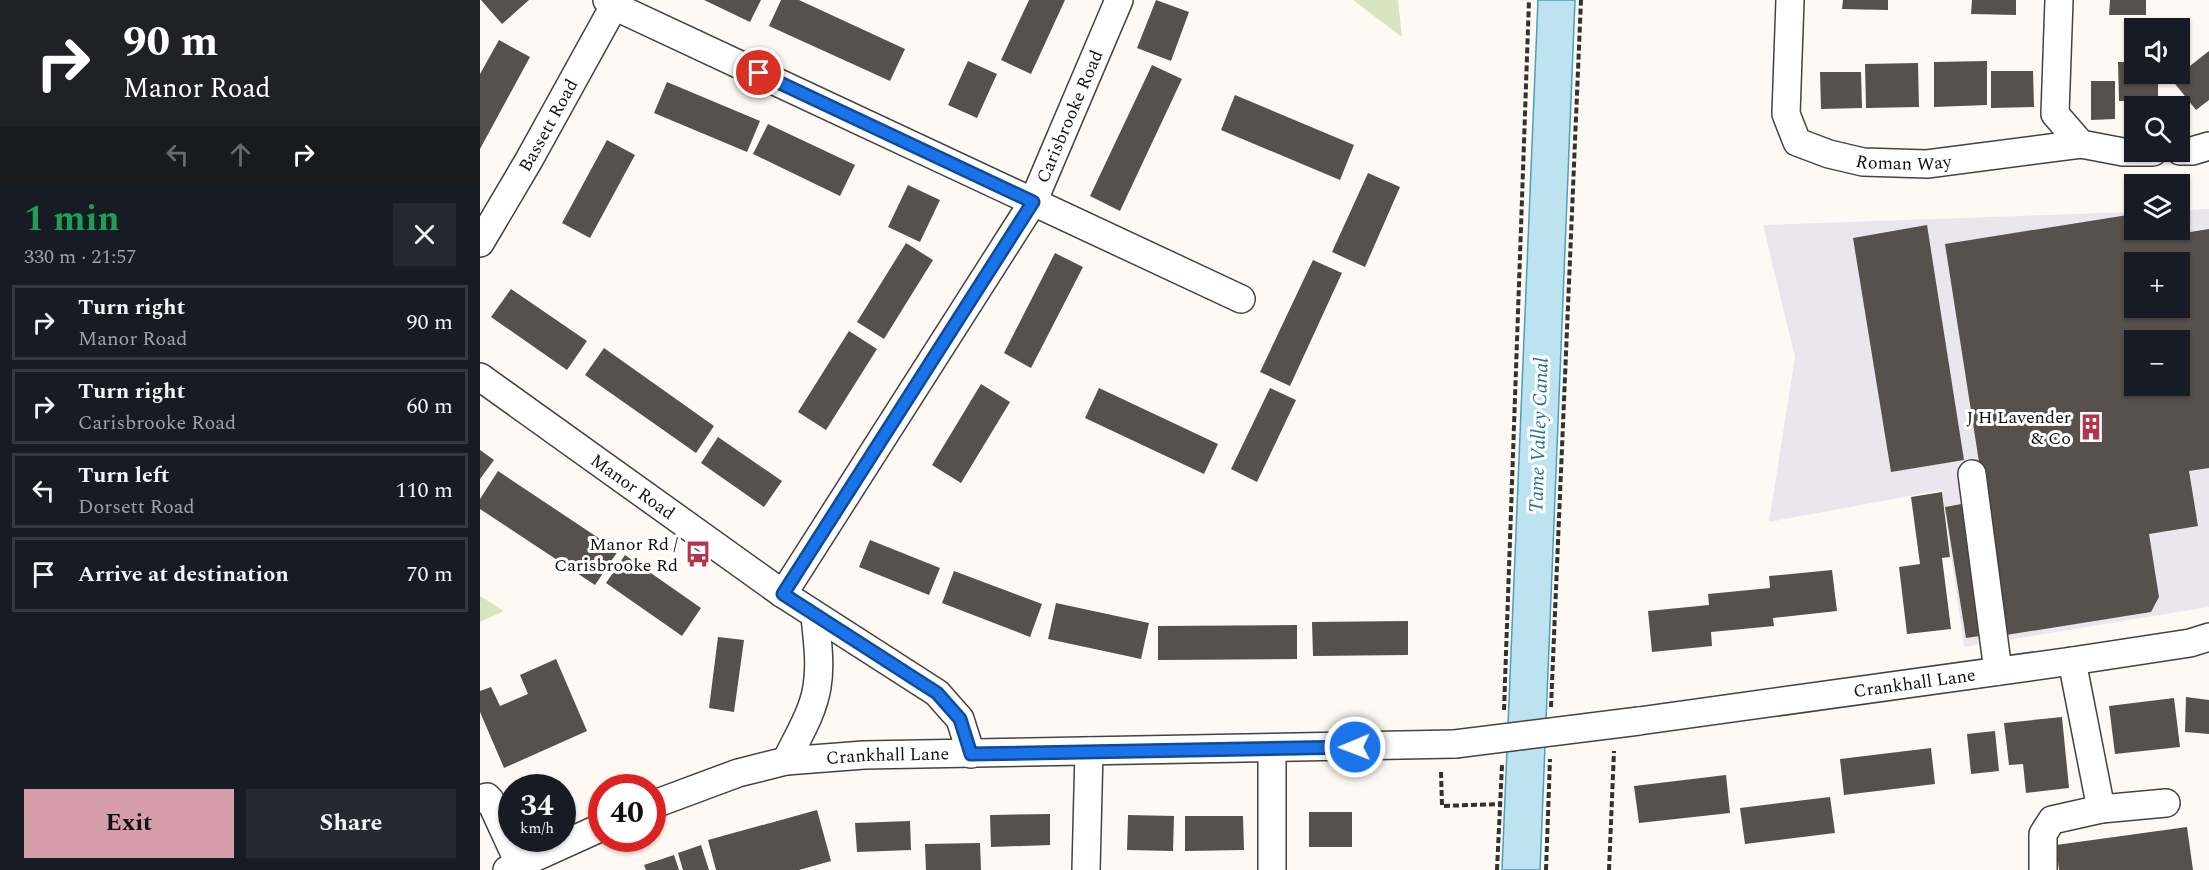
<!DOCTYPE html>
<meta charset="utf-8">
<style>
body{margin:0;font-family:Spectral,serif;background:#242831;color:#f1f3f6;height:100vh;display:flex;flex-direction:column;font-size:22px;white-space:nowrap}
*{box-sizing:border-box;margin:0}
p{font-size:20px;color:#9ea1a6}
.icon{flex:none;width:33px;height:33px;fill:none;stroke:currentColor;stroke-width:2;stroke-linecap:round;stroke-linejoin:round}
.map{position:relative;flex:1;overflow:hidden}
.side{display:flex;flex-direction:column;background:#171b24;width:480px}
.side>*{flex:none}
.guide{background:#202124;color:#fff;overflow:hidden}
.fabs{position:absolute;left:1644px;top:18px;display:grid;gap:12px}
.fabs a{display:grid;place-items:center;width:66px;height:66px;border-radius:0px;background:#171b24;box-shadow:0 2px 4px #0004;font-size:30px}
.speed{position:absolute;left:18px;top:774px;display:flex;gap:12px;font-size:30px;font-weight:700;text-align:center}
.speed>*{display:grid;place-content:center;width:78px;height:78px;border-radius:50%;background:#171b24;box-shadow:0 2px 4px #0004;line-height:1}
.speed small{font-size:15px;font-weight:400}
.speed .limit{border:9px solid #d22;background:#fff;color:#111}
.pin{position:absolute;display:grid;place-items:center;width:51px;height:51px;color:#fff;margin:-26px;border:3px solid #fff;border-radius:50%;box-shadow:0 2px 6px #0007}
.me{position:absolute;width:66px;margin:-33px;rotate:269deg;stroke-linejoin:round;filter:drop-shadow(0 0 4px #0008)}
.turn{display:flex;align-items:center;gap:21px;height:126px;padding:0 24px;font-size:27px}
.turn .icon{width:78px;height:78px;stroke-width:2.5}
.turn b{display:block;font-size:42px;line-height:51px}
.lanes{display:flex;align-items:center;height:57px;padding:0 24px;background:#0003;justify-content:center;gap:30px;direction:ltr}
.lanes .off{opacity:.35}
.round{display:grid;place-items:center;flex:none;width:63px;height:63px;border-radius:0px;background:#242831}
.headline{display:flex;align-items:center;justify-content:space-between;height:102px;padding:0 24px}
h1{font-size:36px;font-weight:700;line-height:45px;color:#1e9e55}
.primary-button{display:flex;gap:12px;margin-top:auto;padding:12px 24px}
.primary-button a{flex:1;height:69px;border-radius:0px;background:#d59ea9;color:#111;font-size:24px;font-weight:700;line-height:69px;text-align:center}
.primary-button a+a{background:#242831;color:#f1f3f6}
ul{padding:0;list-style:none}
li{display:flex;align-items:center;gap:18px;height:75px;margin:0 12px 9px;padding:0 12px;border:3px solid #363941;border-radius:0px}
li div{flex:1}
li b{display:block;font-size:22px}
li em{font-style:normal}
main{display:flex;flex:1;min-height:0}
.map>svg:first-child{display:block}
</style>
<main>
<section class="side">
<div class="guide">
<div class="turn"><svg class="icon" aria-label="right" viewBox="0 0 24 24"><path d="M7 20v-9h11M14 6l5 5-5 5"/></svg><div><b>90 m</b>Manor Road</div></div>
<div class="lanes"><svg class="icon off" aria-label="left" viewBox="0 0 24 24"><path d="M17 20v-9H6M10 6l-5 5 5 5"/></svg><svg class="icon off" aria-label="ahead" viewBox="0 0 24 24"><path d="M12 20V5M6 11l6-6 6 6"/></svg><svg class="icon" aria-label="right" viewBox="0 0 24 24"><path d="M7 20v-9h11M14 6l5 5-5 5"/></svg></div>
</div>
<div class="headline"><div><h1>1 min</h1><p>330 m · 21:57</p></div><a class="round"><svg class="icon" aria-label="close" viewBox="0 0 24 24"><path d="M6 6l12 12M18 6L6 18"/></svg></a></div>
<ul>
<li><svg class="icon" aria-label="right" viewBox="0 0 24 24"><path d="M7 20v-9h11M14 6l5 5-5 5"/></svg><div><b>Turn right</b><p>Manor Road</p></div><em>90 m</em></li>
<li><svg class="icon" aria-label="right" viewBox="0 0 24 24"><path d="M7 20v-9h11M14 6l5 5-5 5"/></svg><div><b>Turn right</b><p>Carisbrooke Road</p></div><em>60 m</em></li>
<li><svg class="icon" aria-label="left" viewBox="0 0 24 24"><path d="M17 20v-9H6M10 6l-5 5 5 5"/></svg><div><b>Turn left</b><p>Dorsett Road</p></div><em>110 m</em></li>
<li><svg class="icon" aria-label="arrive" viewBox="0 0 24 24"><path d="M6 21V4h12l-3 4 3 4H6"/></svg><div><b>Arrive at destination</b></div><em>70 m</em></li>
</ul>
<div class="primary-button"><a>Exit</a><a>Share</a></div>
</section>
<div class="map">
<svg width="1729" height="870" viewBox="0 0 1729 870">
<rect width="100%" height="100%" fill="#fefaf3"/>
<!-- industrial -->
<path fill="#ebe5ed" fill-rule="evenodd" d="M1729,209V607L1484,647L1462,490L1289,522L1315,357L1283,225L1654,212V230H1700V210ZM1654,262H1700V308H1654ZM1654,340H1700V386H1654Z"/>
<!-- green -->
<path fill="#d8e5c0" d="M873,0H918L922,37Z
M0,596L24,611L0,622Z"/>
<!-- water -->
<path fill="#bde3f0" stroke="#4c9fbf" stroke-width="1.5" d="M1058,0H1095L1060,870H1022Z"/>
<!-- building -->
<path fill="#57504d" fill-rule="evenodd" d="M1,0H49L22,24Z
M224,0H281L270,22Z
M301,0H319L425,49L410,81L289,26Z
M549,0H585L551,74L521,60Z
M676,0L709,12L691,61L657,48Z
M1363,0H1408V10L1362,9Z
M1492,0H1536V15L1491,14Z
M1630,0H1666V15H1629Z
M19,40L50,57L0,149V74Z
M1729,51V100L1716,110L1692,80Z
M488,61L517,74L497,118L468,105Z
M1507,61V105L1454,107V62Z
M1638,62H1654V74H1678V100L1639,101Z
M1438,63L1439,107L1386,108L1385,64Z
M672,65L702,79L640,211L610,196Z
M1511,71H1553L1554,107L1511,108Z
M1340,72H1381L1382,108L1341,109Z
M1611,81H1635V119L1611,120Z
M187,82L280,121L267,152L174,113Z
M755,95L874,145L860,180L741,130Z
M288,124L375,165L360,196L273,154Z
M127,140L155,155L110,238L82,223Z
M888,173L920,187L885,267L852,252Z
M428,185L460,200L440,242L408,227Z
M1654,214V230H1672L1673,238L1729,229V468L1709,471L1718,526L1669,534L1679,597L1671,612L1526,635L1465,244ZM1654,262H1700V308H1654ZM1654,340H1700V386H1654Z
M1447,225L1484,460L1411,472L1373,238Z
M426,243L453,260L404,339L377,322Z
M575,253L603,267L551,368L524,353Z
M833,260L862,273L810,386L780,372Z
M31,289L107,341L87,370L11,317Z
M369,331L397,349L346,430L318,412Z
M124,348L234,426L216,453L105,375Z
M501,384L530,402L481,483L452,465Z
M619,388L738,444L724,474L605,418Z
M790,388L816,400L777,482L751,469Z
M238,437L302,481L284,507L221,463Z
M0,450L14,460L0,479Z
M18,471L138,551L115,585L0,509V499Z
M1462,492L1470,557L1462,558L1471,629L1427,634L1419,567L1440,564L1431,497Z
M1487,503L1507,635L1486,638L1465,507Z
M390,540L460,568L449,595L379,567Z
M145,555L221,608L202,636L126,583Z
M1352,570L1357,611L1293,618L1294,626L1231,632L1232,646L1172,652L1168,611L1229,605L1228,594L1290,588L1289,576Z
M474,571L562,604L550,637L462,603Z
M576,603L669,623L661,659L568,639Z
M928,621V655L833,656L832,622Z
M817,625V659L678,660V626Z
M238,637L264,640L254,712L229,708Z
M76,659L107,731L24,768L0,712V691L11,687L20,706L48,694L40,675Z
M1706,697L1729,700V734L1705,732Z
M1694,698L1700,747L1635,754L1629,706Z
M1582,717L1589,788L1546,793L1543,764L1529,765L1524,723Z
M1515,731L1519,771L1491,774L1487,734Z
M1451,748L1455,784L1364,795L1360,759Z
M1246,775L1250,813L1159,823L1154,786Z
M1350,797L1355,833L1265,844L1260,808Z
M337,810L351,861L319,870H236L228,840Z
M829,812H872V847H829Z
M570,814V845L511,847L510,815Z
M648,815L694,816L693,851L647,850Z
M705,816H763L764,850L705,851Z
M430,821L431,850L377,852L375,823Z
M1707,827L1713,870H1579L1576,845Z
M500,843L501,870H446L445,844Z
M221,845L229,870H203L198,853Z
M194,855L199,870H166L164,865Z"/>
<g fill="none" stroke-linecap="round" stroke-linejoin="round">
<!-- minor casing -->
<g stroke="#434343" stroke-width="30">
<g id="minor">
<path d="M127,0L134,6L761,299"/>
<path id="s1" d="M1310,0L1306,114L1317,142L1349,154L1383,162L1447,164L1601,144L1643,152H1673"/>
<path d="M1579,0L1575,114L1601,144"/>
<path d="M1700,151H1712L1729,146"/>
<path id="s2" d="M0,243L49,160L134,6"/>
<path id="s3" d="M0,377L303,594L457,693L480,719L491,754"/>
<path d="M1492,474L1518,671"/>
<path id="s4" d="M303,594L553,202L639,0"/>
<path id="s5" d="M1159,721L1592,661L1710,643L1729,637"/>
<path d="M306,761C317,738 333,713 337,687C341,664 337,638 335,616"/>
<path d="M0,799L7,797L10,800L39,863"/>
<path id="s6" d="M172,805L258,773L306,761L384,755L975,744"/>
<path d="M1621,809L1686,803"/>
<path d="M27,870L122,827"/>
<path d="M606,870L609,751"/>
<path d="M792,870V748"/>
<path d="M1563,870V834L1572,820L1621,809L1592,661"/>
</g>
</g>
<!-- path -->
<path stroke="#323232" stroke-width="4" stroke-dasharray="6 3" stroke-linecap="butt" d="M1071,707L1101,0
M1024,710L1049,0
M961,772L962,806L1020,804
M1017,870L1022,765
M1066,870L1070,759
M1129,870L1134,751"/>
<!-- minor -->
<use href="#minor" stroke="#fff" stroke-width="27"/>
<!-- minor-bridge casing -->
<g stroke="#434343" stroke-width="30" stroke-linecap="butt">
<path id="minor-bridge" d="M975,744L1159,721"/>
</g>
<!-- minor-bridge -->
<use href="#minor-bridge" stroke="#fff" stroke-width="27"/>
</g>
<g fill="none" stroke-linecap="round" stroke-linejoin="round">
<!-- route casing -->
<g stroke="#114b97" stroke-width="15">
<path id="route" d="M279,73L553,202L303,594L457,693L480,719L491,754L875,747"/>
</g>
<!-- route -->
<use href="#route" stroke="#1a73e8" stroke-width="10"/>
</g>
<!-- icons -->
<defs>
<g id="building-bare" transform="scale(2.07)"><path d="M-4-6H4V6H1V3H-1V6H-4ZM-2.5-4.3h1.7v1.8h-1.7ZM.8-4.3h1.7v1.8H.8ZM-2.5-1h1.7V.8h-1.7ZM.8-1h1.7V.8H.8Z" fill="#b2364b" stroke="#fff" stroke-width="2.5" paint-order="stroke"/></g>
<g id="bus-bare" transform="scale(2.07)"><path d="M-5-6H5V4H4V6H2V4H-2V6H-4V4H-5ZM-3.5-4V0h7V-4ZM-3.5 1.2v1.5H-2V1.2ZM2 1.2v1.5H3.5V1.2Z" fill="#b2364b" stroke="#fff" stroke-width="2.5" paint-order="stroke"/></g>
</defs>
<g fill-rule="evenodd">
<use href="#building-bare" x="1611" y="427"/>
<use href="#bus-bare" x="218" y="554"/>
</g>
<g text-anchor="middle" stroke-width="6" stroke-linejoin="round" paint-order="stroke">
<!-- street labels -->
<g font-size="18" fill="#101010" stroke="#fff">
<text dy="6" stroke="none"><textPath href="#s4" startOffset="558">Carisbrooke Road</textPath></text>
<text dy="6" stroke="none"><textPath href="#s2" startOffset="136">Bassett Road</textPath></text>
<text dy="6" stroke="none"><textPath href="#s1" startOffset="254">Roman Way</textPath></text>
<text dy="6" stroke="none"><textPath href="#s3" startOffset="188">Manor Road</textPath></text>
<text dy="6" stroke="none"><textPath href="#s5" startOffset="278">Crankhall Lane</textPath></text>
<text dy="6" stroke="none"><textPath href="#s6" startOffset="243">Crankhall Lane</textPath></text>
</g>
<!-- poi labels -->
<g font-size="18" fill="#101010" stroke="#fff" text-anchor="end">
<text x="1591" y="423">J H Lavender<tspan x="1591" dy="21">&amp; Co</tspan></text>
<text x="198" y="550">Manor Rd /<tspan x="198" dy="21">Carisbrooke Rd</tspan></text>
</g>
<!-- water labels -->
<g font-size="20" font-style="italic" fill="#257295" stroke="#fff">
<text transform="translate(1058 435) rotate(-88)" y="7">Tame Valley Canal</text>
</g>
</g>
</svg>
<div class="fabs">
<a><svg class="icon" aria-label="sound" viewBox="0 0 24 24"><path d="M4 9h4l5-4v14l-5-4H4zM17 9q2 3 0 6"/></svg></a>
<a><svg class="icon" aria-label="search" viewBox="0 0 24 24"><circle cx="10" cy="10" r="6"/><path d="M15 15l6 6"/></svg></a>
<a><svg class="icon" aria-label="layers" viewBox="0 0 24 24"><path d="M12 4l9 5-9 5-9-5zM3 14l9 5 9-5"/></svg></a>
<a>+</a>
<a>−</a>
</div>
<div class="speed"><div>34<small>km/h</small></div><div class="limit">40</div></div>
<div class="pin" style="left:279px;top:73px;background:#d93025"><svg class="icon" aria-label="arrive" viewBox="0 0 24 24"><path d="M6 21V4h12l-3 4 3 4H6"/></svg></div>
<svg class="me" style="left:875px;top:747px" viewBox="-20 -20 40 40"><circle r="17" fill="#1a73e8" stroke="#fff" stroke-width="3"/><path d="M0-11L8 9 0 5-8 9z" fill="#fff"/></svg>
</div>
</main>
